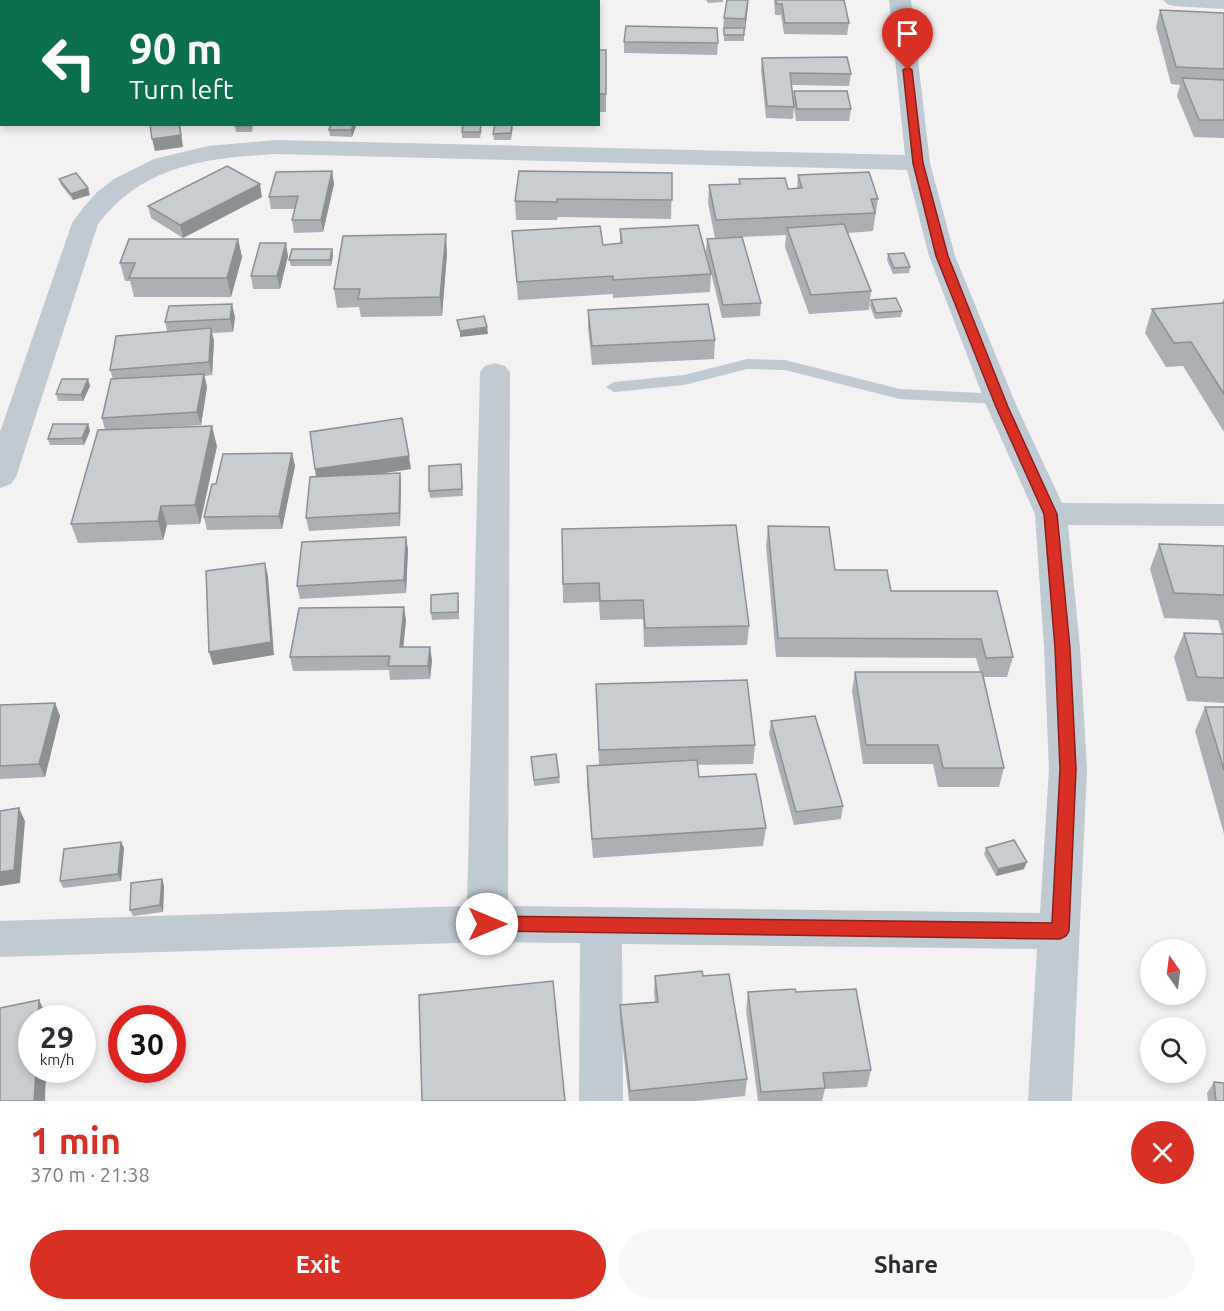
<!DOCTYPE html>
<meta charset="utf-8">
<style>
body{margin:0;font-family:Ubuntu,sans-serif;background:#f7f7f7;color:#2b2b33;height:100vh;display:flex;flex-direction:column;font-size:22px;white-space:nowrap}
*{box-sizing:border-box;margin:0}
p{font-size:20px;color:#7c7c81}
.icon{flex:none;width:33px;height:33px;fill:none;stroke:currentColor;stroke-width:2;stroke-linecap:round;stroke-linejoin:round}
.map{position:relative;height:1101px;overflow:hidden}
.sheet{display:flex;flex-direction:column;background:#fff;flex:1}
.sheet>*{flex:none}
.top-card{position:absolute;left:0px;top:0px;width:600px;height:126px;box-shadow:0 3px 9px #0003;background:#0b6e4f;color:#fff;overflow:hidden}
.needle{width:39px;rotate:346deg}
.controls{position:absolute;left:1140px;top:939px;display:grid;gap:12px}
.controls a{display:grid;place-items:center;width:66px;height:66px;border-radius:50%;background:#fff;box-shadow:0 3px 9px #0003;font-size:30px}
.speed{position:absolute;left:18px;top:1005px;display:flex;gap:12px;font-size:30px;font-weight:700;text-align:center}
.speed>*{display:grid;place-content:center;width:78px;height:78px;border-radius:50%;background:#fff;box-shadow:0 3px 9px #0003;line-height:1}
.speed small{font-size:15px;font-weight:400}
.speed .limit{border:9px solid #d22;background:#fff;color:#111}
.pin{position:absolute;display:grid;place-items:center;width:51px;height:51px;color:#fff;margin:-62px -26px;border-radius:50% 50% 50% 0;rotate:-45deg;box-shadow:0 0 6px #0007}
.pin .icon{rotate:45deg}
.me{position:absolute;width:66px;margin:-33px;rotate:90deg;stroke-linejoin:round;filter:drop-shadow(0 0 4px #0008)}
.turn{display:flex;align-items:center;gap:21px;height:126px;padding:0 30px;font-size:27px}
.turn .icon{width:78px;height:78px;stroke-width:2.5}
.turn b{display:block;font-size:42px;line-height:51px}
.round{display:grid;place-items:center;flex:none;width:63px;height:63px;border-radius:32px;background:#f7f7f7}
.overview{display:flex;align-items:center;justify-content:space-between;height:102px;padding:0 30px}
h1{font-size:36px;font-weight:700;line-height:45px;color:#d93025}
.cta{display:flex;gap:12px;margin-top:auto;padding:12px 30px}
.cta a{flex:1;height:69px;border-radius:36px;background:#d93025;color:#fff;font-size:24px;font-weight:700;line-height:69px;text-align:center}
.cta a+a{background:#f7f7f7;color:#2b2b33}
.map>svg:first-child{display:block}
</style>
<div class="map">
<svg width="1224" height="1101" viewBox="0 0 1224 1101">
<rect width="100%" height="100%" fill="#f4f1f2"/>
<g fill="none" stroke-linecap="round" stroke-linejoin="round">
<!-- service -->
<path fill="#bfcad2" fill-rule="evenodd" d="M747,359L785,360L900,389L999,394L1005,395L1007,399L1005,403L999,404L900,399L785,370L747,369L684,385L614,392L606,387L614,382L684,375Z"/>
<!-- minor -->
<path fill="#bfcad2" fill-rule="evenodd" d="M0,0H26L2,2V6Z
M889,0H911L930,163L955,256L1017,407L1062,503L1224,504V526L1068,525L1080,648L1087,769L1072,1101H1028L1037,949L622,944L623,1101H579L580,943L487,942L0,957V921L467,906L480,372L485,366L495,363L505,366L510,372L508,906L1040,913L1049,769L1044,648L1035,514L987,407L929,256L907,170L275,154C206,158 143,165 98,224L16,477L11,484L0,488V432L72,223L83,208L96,193L114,179L154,159L208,146L275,140L905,155Z
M1163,0H1224V9L1174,6L1167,4Z"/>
</g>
<!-- wall -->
<path fill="#acb0b5" d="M706,0H723V2L708,3Z
M774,0H844L849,23L847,35L784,34L781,15H775Z
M748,6L745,31H744V41H724V30H723L724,18Z
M1160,10L1224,13V138L1194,137L1177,96L1180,85L1171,84L1156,27Z
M624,42L718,43L717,55L624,53Z
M598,50H606V112H598Z
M762,58L851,74L849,86L791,85L793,102L794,91L851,109L849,121H796L794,107L793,119L766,118L761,70Z
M253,124L252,132H236L235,126Z
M331,124H356V126L352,137L330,136L329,130Z
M513,127L511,140H494L493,134Z
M482,130L480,138H462V132Z
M332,171L334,184L323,232L294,233L292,220L295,209H271L269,197Z
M672,173L671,219L558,217L557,220H516L515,201Z
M798,175L878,199L873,231L848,233L871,291L869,310L809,314L785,247L786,235L715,238L708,203L709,185L739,184V179L788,189L797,188Z
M59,179L90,195L73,200L61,185Z
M262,197L183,238L151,218L148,206Z
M620,229L711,274L710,292L613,298V294L518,300L512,231L603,245L620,243Z
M238,239L242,257L231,297H134L130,281H125L120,263Z
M707,239L761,303L760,316L722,318L706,252Z
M332,249L333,255L331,266H291L289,260Z
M447,253L442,316L361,317L359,307L337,308L334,289Z
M888,254L910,267L909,273L893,274L887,260Z
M288,256L280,289H253L251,276Z
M1223,299H1224V432L1183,366L1166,367L1145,333L1152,309L1222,304Z
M871,300L902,311L901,317L875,319L870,306Z
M588,310L715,340L714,359L592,365L588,328Z
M235,317L233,332L212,333L214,341L212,375L204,376L207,387L201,425L143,429L217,446L200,524L167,525L163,540L78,543L71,524L105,430L102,418L113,379L110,370L167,331L165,322Z
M88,379L90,386L83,401H58L56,394Z
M88,424L90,431L84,445H50L48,439Z
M292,453L295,466L282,529L207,530L204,517L216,484Z
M461,464L463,496L430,498L429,491Z
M315,469H411L376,474L400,473L401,486L400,526L309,531L306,518L316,477Z
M768,526L835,570L891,591H997L1013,657L1007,677H984L1004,768L999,787H938L933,764H863L852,691L855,672H980L976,658L776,657L766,546Z
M562,529L749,626L747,645L644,647L643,619L600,620L599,602L563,603Z
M406,537L408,550L406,593L300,599L297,586Z
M1159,544L1224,546V703L1187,701L1174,657L1184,633L1222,634L1218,620L1164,618L1150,569Z
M459,600V619L432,620L431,613Z
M406,620L403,647L432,660L430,679L390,680L389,670L293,671L290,657Z
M596,684L755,745L753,764L698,765L699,777L766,828L763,846L593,858L587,785V766H599Z
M55,703L60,716L45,777L0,779V705Z
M1205,707H1224V834L1195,731Z
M771,721L843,806L841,819L794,825L769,734Z
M531,757L559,777L560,783L534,786Z
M121,842L124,848L121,881L63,888L60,881Z
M986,848L1024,869L996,876L984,854Z
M162,879L164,886L163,912L133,916L130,910Z
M655,976H703L747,1079L745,1096L697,1101H629L620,1023V1005L655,1002L654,993Z
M748,992H796L871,1070L867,1087L825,1089L822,1101H758L746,1010Z
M1214,1082L1224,1101H1208L1207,1093Z"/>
<!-- shaded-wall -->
<path fill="#8c9093" d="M749,0L748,6L745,31V19Z
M180,124L183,147L155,151L152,139Z
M354,124H356V126L352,137L351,130Z
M332,171L334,184L323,232L321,220Z
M260,184L262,197L183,238L180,225Z
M88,188L90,195L73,200L71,194Z
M446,234L447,253L442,316L440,297Z
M238,239L242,257L231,297L227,278Z
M286,243L288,256L280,289L277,276Z
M332,249L333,255L331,266L330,260Z
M232,304L235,317L233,332L230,319Z
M487,327L488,334L460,337V331Z
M211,328L214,341L212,375L209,362Z
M204,374L207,387L201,425L197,412Z
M88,379L90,386L83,401L81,395Z
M88,424L90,431L84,445L82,438Z
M212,426L217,446L200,524L195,505Z
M292,453L295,466L282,529L279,516Z
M409,456L411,469L317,483L315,469Z
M400,473L401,486L400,526L399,513Z
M161,506L167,525L163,540L158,521Z
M406,537L408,550L406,593L404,580Z
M265,563L268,576L274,655L213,665L209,652Z
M404,607L406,620L402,660L400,647Z
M430,647L432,660L430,679L428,666Z
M55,703L60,716L45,777L39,764Z
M19,808L25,821L20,883L0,886V872Z
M121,842L124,848L121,881L118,874Z
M1027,862L1024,869L996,876L998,869Z
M162,879L164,886L163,912L160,905Z
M39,1000L48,1018H38Z
M36,1070H46L45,1101H34Z"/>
<!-- building -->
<path fill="#c8cdd2" stroke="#8c9093" stroke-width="1.5" d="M152,0H195V2H152Z
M214,0H255V2H214Z
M276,0H366V2H276Z
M727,0H748L745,19L724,18Z
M776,0H844L849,23H785L782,4H776Z
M1160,10L1224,13V69L1176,67Z
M626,26L717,28L718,43L624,42Z
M724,28H744V35H724Z
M598,50H606V94H598Z
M847,57L851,74L790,73L794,107L767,106L762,58Z
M1182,78L1224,80V120H1199Z
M794,91H847L851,109H797Z
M150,124H179L181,135L152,139Z
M235,124H251L250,126H235Z
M331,124H354L351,130H329Z
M463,124H481L480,132H462Z
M495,124H512L511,133L493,134Z
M227,166L260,184L180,225L148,206Z
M332,171L321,220H292L298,196L269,197L276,172Z
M519,171L672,173V200L557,199V202L515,201Z
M869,172L878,199H871L875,213L716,220L709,185L740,184L739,179L785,178L788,189L802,188L798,175Z
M76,173L88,188L71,194L59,179Z
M844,224L871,291L811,295L787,228Z
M698,225L711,274L613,280V276L517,282L512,231L600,226L603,245L622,243L620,229Z
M446,234L440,297L358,299L360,289H334L343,236Z
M742,237L761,303L723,305L707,239Z
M129,239H238L227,278H129L135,263H120Z
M260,243H286L277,276H251Z
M292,249H332L330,260H289Z
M904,253L910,267L894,268L888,254Z
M896,298L902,311L876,313L871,300Z
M1224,303V394L1191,342L1174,343L1152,309Z
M232,304L230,319L165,322L169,306Z
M708,304L715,340L592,346L588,310Z
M484,316L487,327L460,331L457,320Z
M211,328L209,362L110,370L116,336Z
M204,374L197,412L102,418L111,379Z
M62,379H88L81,395L56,394Z
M402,418L409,456L315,469L310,432Z
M53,424H88L82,438L48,439Z
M212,426L195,505L161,506L158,521L71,524L98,430Z
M292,453L279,516L204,517L212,484H216L223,454Z
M461,464L462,489L429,491V466Z
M400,473L399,513L306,518L310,477Z
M736,525L749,626L645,628L643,600L600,601L599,583L563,584L562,529Z
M768,526L829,527L835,570H887L891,591H997L1013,657L986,658L981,639L778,638Z
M406,537L404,580L297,586L302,542Z
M1159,544L1224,546V595L1174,593Z
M265,563L271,642L209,652L206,571Z
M458,593V612L431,613V595Z
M404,607L400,647H430L428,666H388L390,656L290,657L299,608Z
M1184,633L1224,634V678L1197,677Z
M855,672H982L1004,768H943L938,745H866Z
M747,680L755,745L599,750L596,684Z
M55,703L39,764L0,766V705Z
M1205,707H1224V770Z
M815,716L843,806L796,812L771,721Z
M556,754L559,777L534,780L531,757Z
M697,760L699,777L756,774L766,828L592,839L587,766Z
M19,808L14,870L0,872V811Z
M1014,840L1027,862L998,869L986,848Z
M121,842L118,874L60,881L64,849Z
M162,879L160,905L130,910L131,883Z
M702,971L703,976L729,974L747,1079L630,1091L620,1005L658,1002L655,976Z
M553,981L565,1101H422L419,995Z
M795,989L796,992L856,989L871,1070L823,1073L825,1088L761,1092L748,992Z
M39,1000L38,1018H32V1070H36L34,1101H0V1008Z
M1214,1082L1224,1083V1101H1216Z"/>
<!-- route -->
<path fill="#d93025" stroke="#8d1f18" stroke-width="1.5" d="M908,67L912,70L923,163L948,256L1008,407L1057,514L1070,648L1076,769L1069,931L1066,936L1060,939L487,931L481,929L479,924L481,918L487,916L1052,923L1060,769L1055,648L1044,514L996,407L936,256L913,163L903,70Z"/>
</svg>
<div class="controls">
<a><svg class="needle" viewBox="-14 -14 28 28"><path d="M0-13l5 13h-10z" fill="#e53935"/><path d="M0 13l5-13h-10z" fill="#7c7c81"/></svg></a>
<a><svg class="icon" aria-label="search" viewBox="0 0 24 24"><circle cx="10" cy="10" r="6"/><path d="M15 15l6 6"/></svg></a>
</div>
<div class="speed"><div>29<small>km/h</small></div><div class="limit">30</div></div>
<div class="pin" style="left:908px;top:70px;background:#d93025"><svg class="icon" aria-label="arrive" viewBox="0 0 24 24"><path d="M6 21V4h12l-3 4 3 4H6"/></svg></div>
<svg class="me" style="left:487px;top:924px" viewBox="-20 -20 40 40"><circle r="19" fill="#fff"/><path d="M0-13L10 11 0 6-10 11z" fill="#d93025"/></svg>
<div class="top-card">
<div class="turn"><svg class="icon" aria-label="left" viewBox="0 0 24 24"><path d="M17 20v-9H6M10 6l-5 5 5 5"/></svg><div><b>90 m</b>Turn left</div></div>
</div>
</div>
<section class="sheet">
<div class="overview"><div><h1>1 min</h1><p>370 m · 21:38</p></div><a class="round" style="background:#d93025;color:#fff"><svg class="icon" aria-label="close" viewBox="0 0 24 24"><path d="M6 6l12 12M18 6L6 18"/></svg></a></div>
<div class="cta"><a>Exit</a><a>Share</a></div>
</section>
